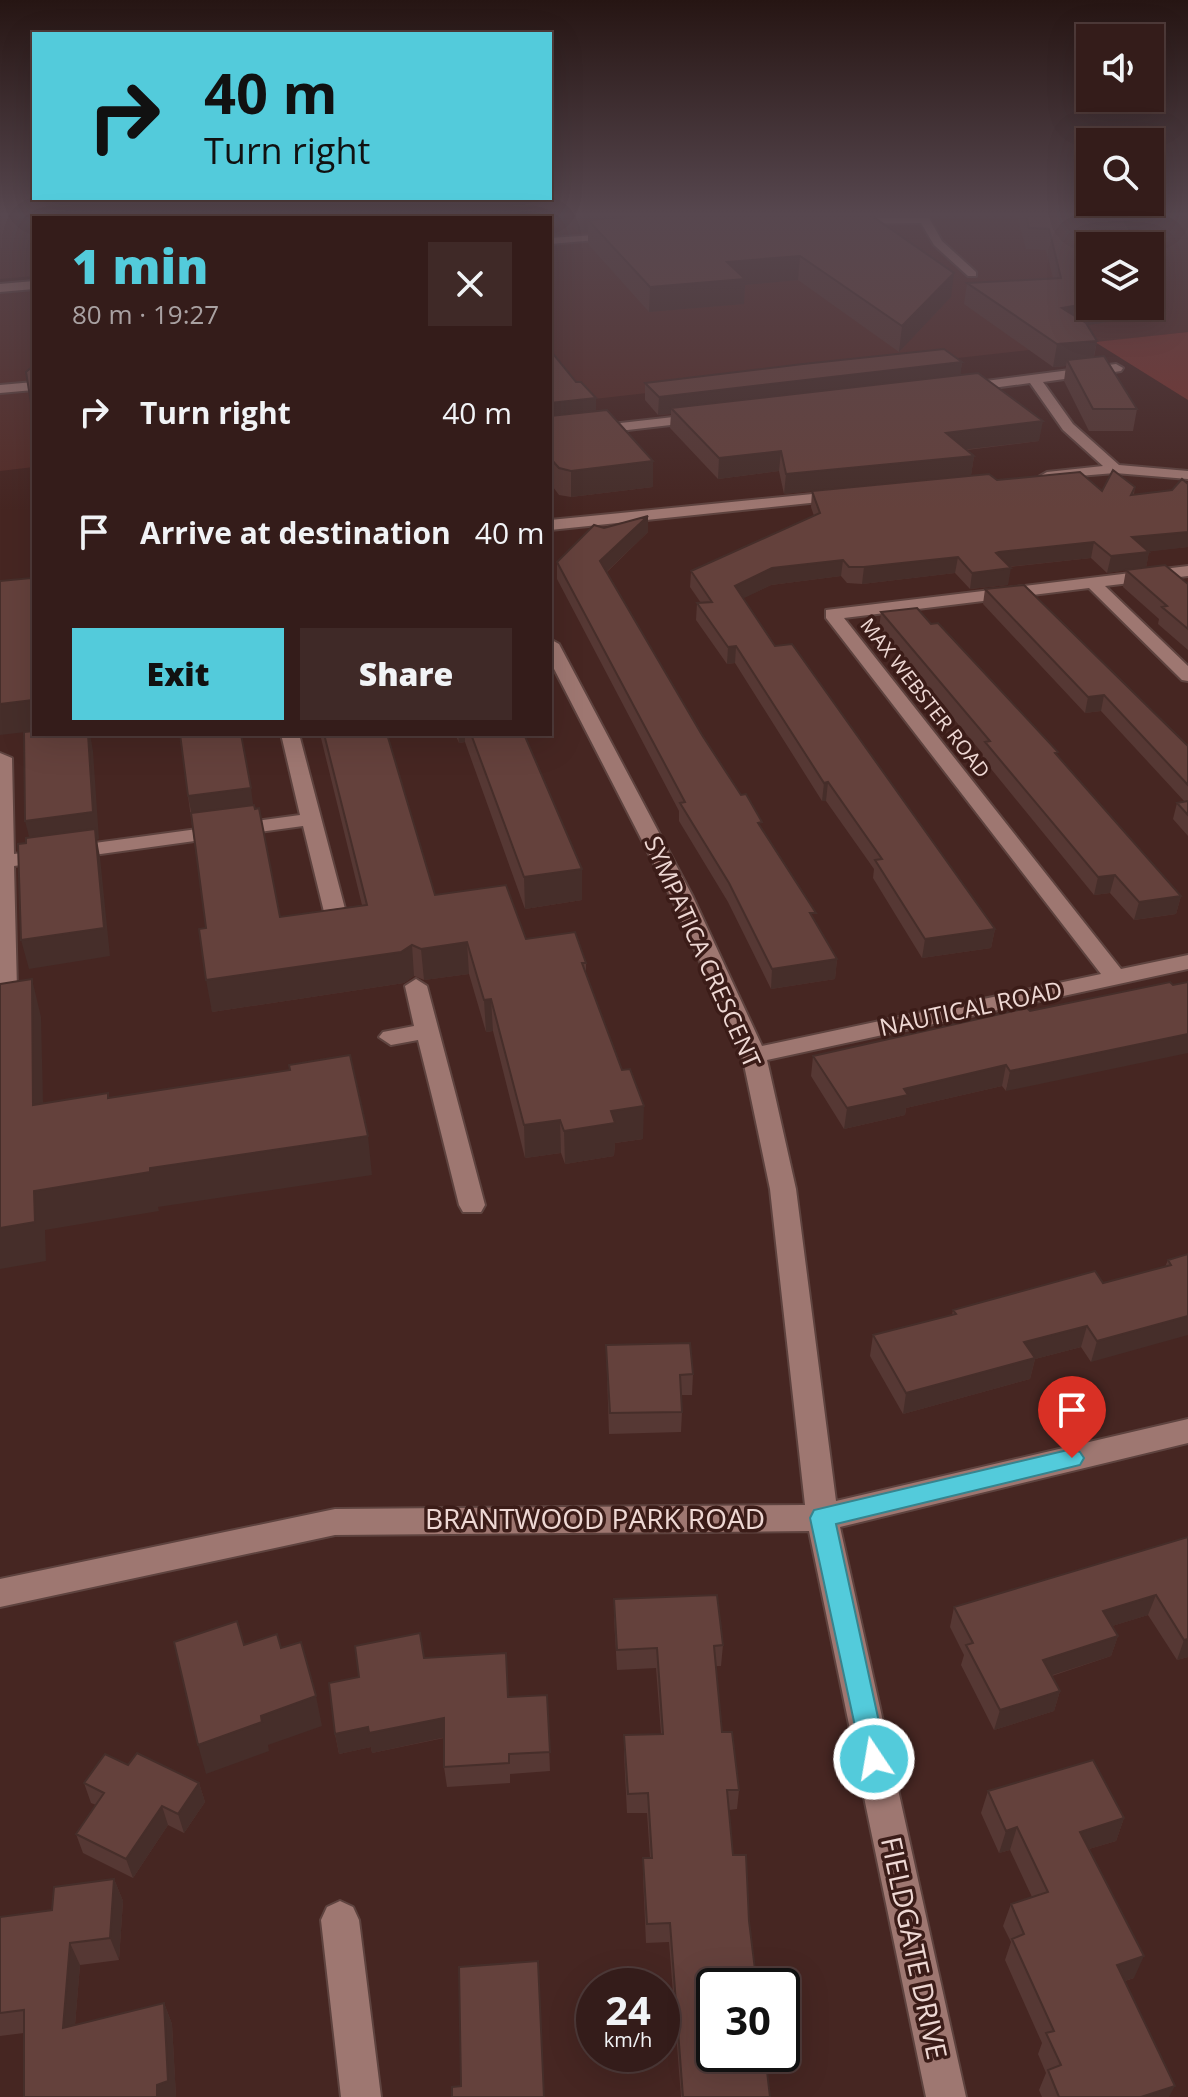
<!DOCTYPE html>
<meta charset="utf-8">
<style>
body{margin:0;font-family:"Open Sans",sans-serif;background:#3f2927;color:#f1f3f6;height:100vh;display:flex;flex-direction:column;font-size:30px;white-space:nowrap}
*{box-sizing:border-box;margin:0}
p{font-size:26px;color:#a9a1a2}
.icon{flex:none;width:44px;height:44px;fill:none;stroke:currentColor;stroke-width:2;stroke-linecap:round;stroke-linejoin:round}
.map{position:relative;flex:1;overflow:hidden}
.details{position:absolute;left:32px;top:216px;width:520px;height:520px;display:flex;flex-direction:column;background:#341c1a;border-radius:0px;box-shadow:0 8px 32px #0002,0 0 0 2px #4e3a39}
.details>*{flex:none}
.hud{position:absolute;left:32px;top:32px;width:520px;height:168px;border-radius:0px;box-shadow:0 8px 32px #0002,0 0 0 2px #4e3a39;background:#53cbdb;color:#111;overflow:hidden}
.controls{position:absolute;left:1076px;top:24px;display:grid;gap:16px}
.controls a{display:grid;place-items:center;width:88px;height:88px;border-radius:0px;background:#341c1a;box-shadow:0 8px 32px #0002,0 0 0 2px #4e3a39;font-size:40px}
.speed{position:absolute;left:576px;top:1968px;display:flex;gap:16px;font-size:40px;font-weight:700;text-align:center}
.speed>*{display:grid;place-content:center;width:104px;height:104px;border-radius:50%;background:#341c1a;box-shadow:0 8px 32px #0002,0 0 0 2px #4e3a39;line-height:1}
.speed small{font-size:20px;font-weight:400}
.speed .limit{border:4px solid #111;border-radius:12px;background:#fff;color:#111}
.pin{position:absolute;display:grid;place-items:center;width:68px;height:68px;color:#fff;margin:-82px -34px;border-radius:50% 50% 50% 0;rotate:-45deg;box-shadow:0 0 8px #0007}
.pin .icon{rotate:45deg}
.me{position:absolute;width:88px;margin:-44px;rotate:348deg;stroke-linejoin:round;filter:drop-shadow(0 0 6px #0008)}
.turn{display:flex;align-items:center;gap:28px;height:168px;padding:0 40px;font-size:36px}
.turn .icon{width:104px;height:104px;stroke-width:2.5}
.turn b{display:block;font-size:56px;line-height:68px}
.round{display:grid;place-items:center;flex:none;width:84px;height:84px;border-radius:0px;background:#3f2927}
.overview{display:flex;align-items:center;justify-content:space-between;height:136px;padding:0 40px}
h1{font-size:48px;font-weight:800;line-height:60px;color:#53cbdb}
.action{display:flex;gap:16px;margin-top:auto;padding:16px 40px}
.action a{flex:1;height:92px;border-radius:0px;background:#53cbdb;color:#111;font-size:32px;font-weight:800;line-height:92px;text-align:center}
.action a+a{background:#3f2927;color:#f1f3f6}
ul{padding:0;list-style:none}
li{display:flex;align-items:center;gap:24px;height:120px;padding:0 40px}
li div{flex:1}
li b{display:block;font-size:30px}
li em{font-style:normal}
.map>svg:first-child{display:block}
</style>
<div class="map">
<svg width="1188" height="2097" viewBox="0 0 1188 2097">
<rect width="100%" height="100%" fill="#462622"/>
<!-- built -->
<path fill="#552d28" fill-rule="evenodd" d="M0,216H1182L1180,233L1184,216H1188V332L550,404V218H34V276L0,279ZM1090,246H1150V306H1090Z
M34,289V467L0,471V294Z"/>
<!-- green -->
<path fill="#78342e" d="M1188,332V400L1095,342Z"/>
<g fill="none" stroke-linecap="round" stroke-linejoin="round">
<!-- minor casing -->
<g stroke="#5e433f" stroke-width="4">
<path id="minor" d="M929,218L942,241L976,272V276H968L934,245L921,223L848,224L843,221L848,218Z
M624,233L620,238L550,244V238Z
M34,281V289L0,292V284Z
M1116,364L1123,368L1121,371L1043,382L1073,424L1119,465L1188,471V479L1115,473L1042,479L1040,476L1047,472L1103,466L1063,430L1030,383L963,392L956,388L963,384Z
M34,382V390L0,393V385Z
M700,414L707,418L705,421L550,439V431Z
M843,491L851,496L848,499L550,530V520Z
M1188,566V576L1105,586L1188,666V681L1182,680L1089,588L844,618L1121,969L1188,955V969L767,1060L796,1189L836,1501L1188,1419V1443L840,1527L966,2097H926L809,1531L335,1535L0,1607V1579L335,1509L805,1505L770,1189L742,1055L671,897L550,661V639L559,644L693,897L762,1046L1101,974L826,618V610Z
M281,734H299L349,924L346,929L338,931L327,924L303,826L14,866L17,990L13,995L0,996V753L12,758L14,854L300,815Z
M416,979L427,986L485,1205L481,1212H463L459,1205L418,1040L391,1045L379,1037L383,1032L414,1026L405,986Z
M340,1901L353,1907L359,1920L381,2097H341L321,1920L327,1907Z"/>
</g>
<!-- minor -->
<use href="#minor" fill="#9e7771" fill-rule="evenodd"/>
</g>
<!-- wall -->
<path fill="#563834" d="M326,216H872L951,297L899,352L798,280L745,285L744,304L649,312L588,244V232H578L567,221L550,222V218H327Z
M1017,216H1122L1090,306L1161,292L1157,314L1087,325L1097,341L1094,357L1137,409L1133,431H1089L1064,381L1066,366L1053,367L964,304L967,283L1053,278L1046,250L1026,249Z
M1127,216H1176L1175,220Z
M550,350L596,411L653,487L571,497L559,495L550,483Z
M962,362L960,375L1039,441L967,450L974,456L971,475L997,480L1102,491L1135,487L1134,494L1188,547L1149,551L1146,568L1188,584V650L1158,624L1159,619L1123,587L1126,570L1107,573L1091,558L1009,567L1008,585L970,589L955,573L862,584L847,583L841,576L771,585L743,598L775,646L995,929L991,948L922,958L873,878L874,869L826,801H822L735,663L727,664L696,620L697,603H701L690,587L691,571L814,516L811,507L812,491L784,494L779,471L718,479L670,428L671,414L658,415L645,400V383Z
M604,528L648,532L607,572L702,735L762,829L837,959L835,979L771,989L728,902L679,821V811L557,579V562Z
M985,589L1188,746V836L1173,819L1177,803L1185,802L1101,711L1085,713L983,604Z
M881,612L931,624L1057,755L1181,896L1176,914L1134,920L1110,893L1094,895L983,759V754L879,629Z
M320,734H387L435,895L526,939L586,963V975L643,1139L615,1143L614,1156L565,1164L561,1153L525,1158L493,1031L486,1032L469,974L424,980L414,976L404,983L212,1012L206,928L188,796L253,805L280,917L362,905Z
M455,734H524L582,869V900L525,909L465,742L459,743Z
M1027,1008L1006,1091L1002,1086L906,1108L905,1115L844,1129L811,1076L813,1056Z
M1188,1254L1091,1362L1081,1347L1035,1359L1030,1379L903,1414L870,1356L873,1335L952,1315L953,1310L1103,1283L1165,1267L1168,1260Z
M606,1345L693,1374L692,1395H681L682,1412L681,1432L609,1434Z
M1188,1537V1657L1177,1660L1148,1615L1112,1626L1118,1636L1111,1656L1052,1676L1060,1691L1054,1711L994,1730L961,1665L964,1655L950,1627L954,1607Z
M614,1599L723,1645L721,1666H716L722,1732L739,1790L737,1809L729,1810L733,1855L749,1921L770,2097H681L669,1942L646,1943L643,1877V1858H650L647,1813H627L624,1755V1735L661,1734L656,1668L617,1670L614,1619Z
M424,1658L508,1697L547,1695L550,1771L510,1774V1783L447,1787L444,1767V1738L372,1753L371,1747L339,1754L335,1734L359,1677Z
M128,1765L199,1783L205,1802L184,1833L168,1825L133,1878L83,1853L76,1834L96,1805L91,1803L84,1783Z
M988,1791L1124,1818L1116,1841L1089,1849L1134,1978L1125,1981L1169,2097H1042L1039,2090L1046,2073L1038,2054L1042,2043L1005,1960L1011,1942L1003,1926L1011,1904L1032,1897L1010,1850L999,1853L981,1813Z
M114,1879L123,1901L119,1960L80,1965L75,2025L164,2003L172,2024L176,2097H24V2033L0,2036V1917L52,1910Z"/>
<!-- shaded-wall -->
<path fill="#462e2a" d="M204,216V218H173Z
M406,216H437V218H381Z
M484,216H567V221L550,222V218H484Z
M578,216H752L588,220V232H578Z
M800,256L798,280L745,285L744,304L649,312L650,287L727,262Z
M954,273L951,297L899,352L902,326Z
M1161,292L1157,314L1058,330L1062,308L1090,303V306H1150V293Z
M1097,341L1092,364L1067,360L1066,366L1053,367L1057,344Z
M962,362L960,380L671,408V414L658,415L659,397Z
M596,398V423L550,428V403Z
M1043,421L1039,441L943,452L946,433Z
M781,451L779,471L718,479L719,458Z
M974,456L971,476L784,494L786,474Z
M653,461V487L571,497V471Z
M648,516V532L600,578V561Z
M1188,532V547L1129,554L1132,537Z
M1094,542L1091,558L996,568V553L999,552Z
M1149,552L1146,568L1107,573L1111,556Z
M958,557L955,573L862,584L864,567Z
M843,560L841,576L771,585L734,603L735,586L772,568Z
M1011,568L1008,585L970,589L972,573Z
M32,623H34V731L0,735V704Z
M736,646L735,663L727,664L728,647Z
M1104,695L1101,711L1085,713L1088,697Z
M88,734H90L93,751L99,839L97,840L100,857L110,956L29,969L21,940L32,848L25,821Z
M458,734H465V742L459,743Z
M828,782L826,801H822L824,783Z
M251,788L255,818L194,826L188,796Z
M582,869V900L525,909L524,877Z
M1115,875L1110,893L1094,895L1098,877Z
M1181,896L1176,914L1134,920L1139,902Z
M995,929L991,948L922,958L925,939Z
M467,942L469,974L424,980L421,949Z
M412,945L414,976L404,983L212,1012L206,980Z
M837,959L835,979L771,989L772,969Z
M32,979L41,1017L44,1144L33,1105Z
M491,999L493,1031L486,1032L484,1000Z
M1188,1034V1053L1006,1091L1010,1071Z
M1006,1065L1002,1086L906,1108L905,1115L844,1129L847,1108L904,1089Z
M644,1106L643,1139L615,1143L614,1156L565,1164L564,1131L611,1111Z
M560,1120L561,1153L525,1158L524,1125Z
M368,1136L372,1175L158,1207L159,1211L45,1230L46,1261L0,1269V1228L34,1191L150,1168Z
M1188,1316V1335L1091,1362L1097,1341Z
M1087,1326L1081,1347L1035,1359L1030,1379L903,1414L906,1393L1024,1342Z
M1156,1595L1148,1615L1096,1631L1103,1611Z
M1118,1636L1111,1656L1037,1680L1043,1660Z
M1188,1639V1657L1177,1660L1184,1640Z
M1060,1691L1054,1711L994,1730L1000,1710Z
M316,1696L322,1726L268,1745L269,1751L206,1774L198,1745L261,1716Z
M444,1718L446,1737L372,1753L371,1747L339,1754L335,1734L368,1727Z
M199,1783L205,1802L184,1833L178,1814Z
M162,1806L168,1825L133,1878L126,1859Z
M1124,1818L1116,1841L1072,1854L1080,1832Z
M1017,1827L1010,1850L999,1853L1006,1831Z
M114,1879L123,1901L119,1960L110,1938Z
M70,1943L80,1965L73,2049L63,2028Z
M1144,1956L1134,1978L1108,1986L1117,1965Z
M164,2003L172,2024L176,2097H157V2085Z
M1175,2086L1169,2097H1141Z"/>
<!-- building -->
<path fill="#64413c" stroke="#462e2a" stroke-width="2" d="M94,216H197L173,218H95Z
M207,216H281L283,218H214Z
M346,216H406L381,218H347Z
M438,216H490L492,218H440Z
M640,216H872L954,273L902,326L800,256L727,262L745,279L650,287L588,220Z
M1026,216H1122L1138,246H1090V303L1062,308L1086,323L1097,341L1057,344L967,283L1061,278L1049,229L1029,228Z
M1150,285L1161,292L1150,293Z
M944,349L962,362L659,397L645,383L803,364Z
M550,350L576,382H581L596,398L550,403Z
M1104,356L1137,409H1093L1067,360Z
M33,366H34V422L26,372Z
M978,373L1043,421L946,433L974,456L786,474L781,451L719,458L671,408Z
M607,410L653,461L571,471L559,468L550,458V416Z
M1113,470L1135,487L1131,495L1172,490L1182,479L1188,484V532L1132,537L1149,552L1111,556L1094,542L999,552L996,553L1011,568L972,573L958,557L864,567H849L843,560L772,568L735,586L775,646L792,644L995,929L925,939L875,860L882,859L828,782L824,783L736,646L728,647L697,603L712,602L691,571L820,513L812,491L989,474L997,480L1080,472L1102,491Z
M648,516L600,561L702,735L741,795L746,794L762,822L758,823L816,913H810L837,959L772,969L729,883L680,803L685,802L557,562L594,525L604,528Z
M1165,565L1188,584V629L1162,607L1167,606L1126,570Z
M31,578V587H34V623H32L33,700L0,704V581Z
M1024,585L1188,746V785L1104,695L1088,697L985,589Z
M917,608L931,624L938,623L1058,752L1055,753L1181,896L1139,902L1115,875L1098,877L985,742L990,741L881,612Z
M34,731V734H88L93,812L25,821L24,732Z
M180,734H241L251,788L188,796Z
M324,734H387L435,895L506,885L526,939L575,932L586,963H582L622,1070L630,1069L644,1106L611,1111L615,1123L564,1131L560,1120L524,1125L491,999L484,1000L467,942L421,949L412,945L401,952L206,980L199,929L206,928L191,813L254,805L255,809L259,808L280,917L367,905Z
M471,734H524L582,869L524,877Z
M1188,801V815L1177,803Z
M95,829L104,928L21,940L18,844L26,843V838Z
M32,979L33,1105L108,1093V1098L290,1070L289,1065L350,1055L368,1136L150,1168V1172L34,1191L35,1222L0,1228V984Z
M1170,982L1173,985L1188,982V1034L1010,1071L1006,1065L904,1089L908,1095L847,1108L813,1056L1027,1008L1030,1011Z
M1188,1254V1316L1097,1341L1087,1326L1024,1342L1035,1358L906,1393L873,1335L956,1314L953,1310L1095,1271L1103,1283L1171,1265L1168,1260Z
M690,1343L693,1374L680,1375L682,1412L610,1413L606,1345Z
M1188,1537V1639L1184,1640L1156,1595L1103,1611L1118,1636L1043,1660L1060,1691L1000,1710L966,1645L973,1643L954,1607Z
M717,1595L723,1645L714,1646L722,1732H732L739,1790H727L733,1855H746L749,1921L757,1986H714V2054H765L770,2097H683L670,1923L647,1924L643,1858H652L648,1793L628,1794L624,1735L663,1734L657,1648L617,1650L614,1599Z
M237,1621L244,1645L277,1634L281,1648L301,1642L316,1696L261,1716L262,1722L198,1745L174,1642Z
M420,1633L424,1658L506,1653L508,1697L547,1695L550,1752L509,1754V1763L444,1767V1718L369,1733L368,1727L335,1734L329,1683L359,1677L355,1646Z
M137,1753L199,1783L178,1814L162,1806L126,1859L76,1834L104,1793L84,1783L105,1754L128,1765Z
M1093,1760L1124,1818L1080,1832L1144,1956L1117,1965L1175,2086L1141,2097H1059L1048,2070L1061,2065L1046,2033L1054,2031L1012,1939L1024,1934L1011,1904L1048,1892L1017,1827L1006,1831L988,1791Z
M114,1879L110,1938L70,1943L63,2028L164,2003L168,2081L157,2085V2097H24V2010L0,2013V1917L52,1910L54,1887Z
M538,1961L544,2097H452V2087L461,2086L459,1967Z"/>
<!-- sky -->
<linearGradient id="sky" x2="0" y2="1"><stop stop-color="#261513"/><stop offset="0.42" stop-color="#57474f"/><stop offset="1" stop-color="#57474f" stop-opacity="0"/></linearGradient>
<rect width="1188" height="510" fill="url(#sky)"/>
<!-- route -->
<path fill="#53cbdb" stroke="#36848e" stroke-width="2" d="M1072,1449L1080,1452L1084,1458L1080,1465L836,1524L887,1759L883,1768L874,1772L864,1768L810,1518L814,1510Z"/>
<g text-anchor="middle" stroke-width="7" stroke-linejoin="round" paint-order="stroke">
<!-- far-street labels -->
<g font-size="20" fill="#eed8d4" stroke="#3b1c18">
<text transform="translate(925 698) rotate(52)" y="7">MAX WEBSTER ROAD</text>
</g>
<!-- street labels -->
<g font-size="24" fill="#eed8d4" stroke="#3b1c18">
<text transform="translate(702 952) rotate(66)" y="8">SYMPATICA CRESCENT</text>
<text transform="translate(971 1009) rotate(-12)" y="8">NAUTICAL ROAD</text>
</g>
<!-- near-street labels -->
<g font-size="28" fill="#eed8d4" stroke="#3b1c18">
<text x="595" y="1529">BRANTWOOD PARK ROAD</text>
<text transform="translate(914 1948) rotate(78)" y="10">FIELDGATE DRIVE</text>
</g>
</g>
</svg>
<div class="controls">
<a><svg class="icon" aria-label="sound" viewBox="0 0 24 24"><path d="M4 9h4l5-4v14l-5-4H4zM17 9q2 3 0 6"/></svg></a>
<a><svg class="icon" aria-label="search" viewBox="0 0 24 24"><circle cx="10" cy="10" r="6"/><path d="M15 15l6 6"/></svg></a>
<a><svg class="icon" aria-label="layers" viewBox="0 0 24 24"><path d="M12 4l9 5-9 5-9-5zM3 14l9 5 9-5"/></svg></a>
</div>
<div class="speed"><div>24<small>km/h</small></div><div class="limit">30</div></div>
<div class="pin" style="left:1072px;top:1458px;background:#d93025"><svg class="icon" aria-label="arrive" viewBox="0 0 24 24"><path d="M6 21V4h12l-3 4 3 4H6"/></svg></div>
<svg class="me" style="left:874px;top:1759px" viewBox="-20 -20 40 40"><circle r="17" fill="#53cbdb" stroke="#fff" stroke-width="3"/><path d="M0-11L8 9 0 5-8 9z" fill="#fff"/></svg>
<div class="hud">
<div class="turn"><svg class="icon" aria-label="right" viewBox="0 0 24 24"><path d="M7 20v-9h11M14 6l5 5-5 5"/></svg><div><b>40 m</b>Turn right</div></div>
</div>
<section class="details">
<div class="overview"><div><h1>1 min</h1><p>80 m · 19:27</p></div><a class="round"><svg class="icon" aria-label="close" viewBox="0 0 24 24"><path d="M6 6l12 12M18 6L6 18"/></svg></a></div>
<ul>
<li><svg class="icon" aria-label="right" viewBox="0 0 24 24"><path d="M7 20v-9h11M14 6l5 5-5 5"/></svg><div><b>Turn right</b></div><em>40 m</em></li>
<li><svg class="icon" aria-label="arrive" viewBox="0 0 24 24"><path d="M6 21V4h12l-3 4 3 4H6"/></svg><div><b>Arrive at destination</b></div><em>40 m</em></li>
</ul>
<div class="action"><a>Exit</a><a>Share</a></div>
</section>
</div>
